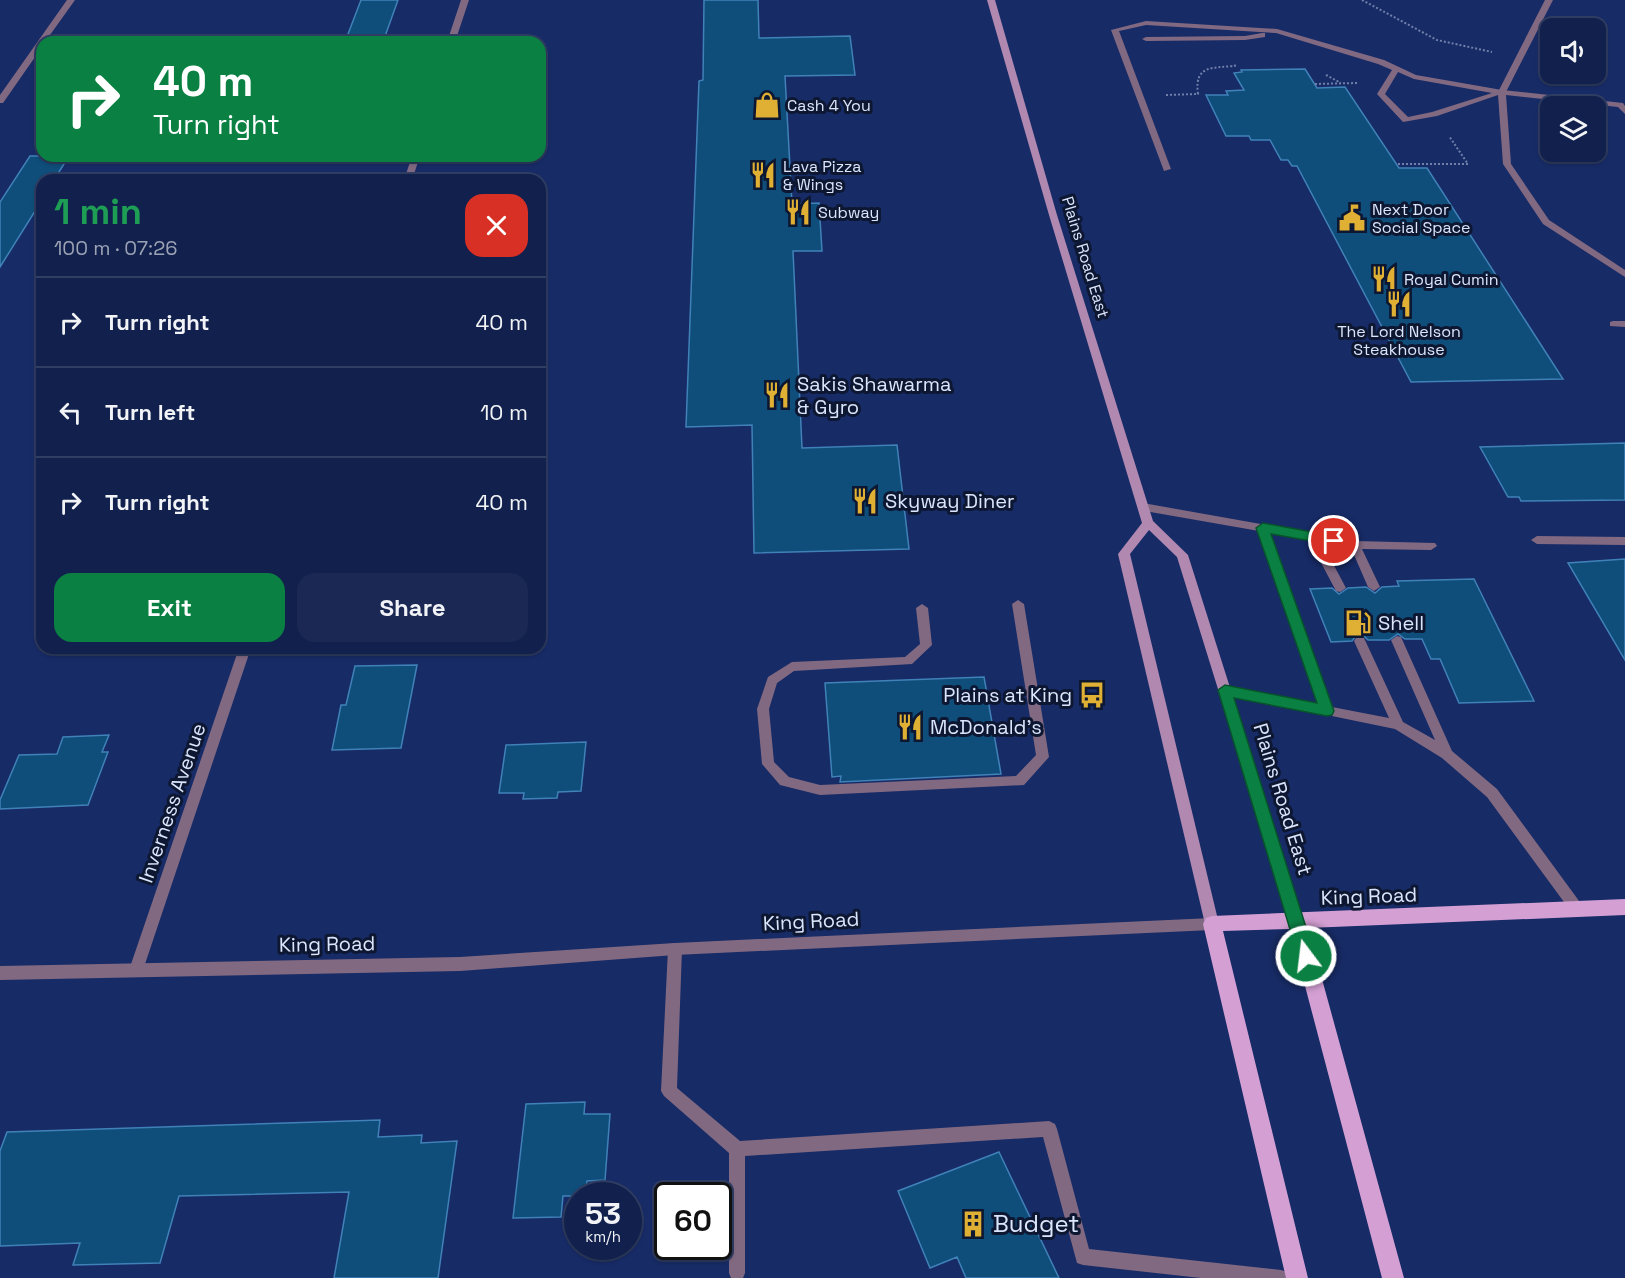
<!DOCTYPE html>
<meta charset="utf-8">
<style>
body{margin:0;font-family:"Space Grotesk",sans-serif;background:#1a2853;color:#f1f3f6;height:100vh;display:flex;flex-direction:column;font-size:22px;white-space:nowrap}
*{box-sizing:border-box;margin:0}
p{font-size:20px;color:#9ca3b5}
.icon{flex:none;width:33px;height:33px;fill:none;stroke:currentColor;stroke-width:2;stroke-linecap:round;stroke-linejoin:round}
.map{position:relative;flex:1;overflow:hidden}
.drawer{position:absolute;left:36px;top:174px;width:510px;height:480px;display:flex;flex-direction:column;background:#11204c;border-radius:18px;box-shadow:0 2px 4px #0004,0 0 0 2px #303e64}
.drawer>*{flex:none}
.hud{position:absolute;left:36px;top:36px;width:510px;height:126px;border-radius:18px;box-shadow:0 2px 4px #0004,0 0 0 2px #303e64;background:#0b8043;color:#fff;overflow:hidden}
.buttons{position:absolute;left:1540px;top:18px;display:grid;gap:12px}
.buttons a{display:grid;place-items:center;width:66px;height:66px;border-radius:12px;background:#11204c;box-shadow:0 2px 4px #0004,0 0 0 2px #303e64;font-size:30px}
.speed{position:absolute;left:564px;top:1182px;display:flex;gap:12px;font-size:30px;font-weight:700;text-align:center}
.speed>*{display:grid;place-content:center;width:78px;height:78px;border-radius:50%;background:#11204c;box-shadow:0 2px 4px #0004,0 0 0 2px #303e64;line-height:1}
.speed small{font-size:15px;font-weight:400}
.speed .limit{border:3px solid #111;border-radius:9px;background:#fff;color:#111}
.pin{position:absolute;display:grid;place-items:center;width:51px;height:51px;color:#fff;margin:-26px;border:3px solid #fff;border-radius:50%;box-shadow:0 2px 6px #0007}
.me{position:absolute;width:66px;margin:-33px;rotate:345deg;stroke-linejoin:round;filter:drop-shadow(0 0 4px #0008)}
.turn{display:flex;align-items:center;gap:21px;height:126px;padding:0 18px;font-size:27px}
.turn .icon{width:78px;height:78px;stroke-width:2.5}
.turn b{display:block;font-size:42px;line-height:51px}
.round{display:grid;place-items:center;flex:none;width:63px;height:63px;border-radius:18px;background:#1a2853}
.headline{display:flex;align-items:center;justify-content:space-between;height:102px;padding:0 18px}
h1{font-size:36px;font-weight:700;line-height:45px;color:#1e9e55}
.primary-button{display:flex;gap:12px;margin-top:auto;padding:12px 18px}
.primary-button a{flex:1;height:69px;border-radius:18px;background:#0b8043;color:#fff;font-size:24px;font-weight:700;line-height:69px;text-align:center}
.primary-button a+a{background:#1a2853;color:#f1f3f6}
ul{padding:0;list-style:none}
li{display:flex;align-items:center;gap:18px;height:90px;padding:0 18px;border-top:2px solid #303e64}
li div{flex:1}
li b{display:block;font-size:22px}
li em{font-style:normal}
.map>svg:first-child{display:block}
</style>
<div class="map">
<svg width="1625" height="1278" viewBox="0 0 1625 1278">
<rect width="100%" height="100%" fill="#172b66"/>
<!-- building -->
<path fill="#0f4d7a" stroke="#4082b8" stroke-width="1.5" d="M361,0H398L383,42H345Z
M704,0H758L759,38L850,36L855,75L785,76L792,204L819,203L822,251H793L802,448L897,445L909,549L754,553L752,425L686,427L699,81L703,80Z
M1305,69L1317,88L1345,87L1399,168H1427L1563,379L1411,382L1297,166H1292L1288,160H1281L1270,140H1251L1249,136H1226L1206,95H1228L1226,91L1244,90L1234,73L1242,72L1241,70Z
M30,156H69L54,180H42V200L0,267V202Z
M1625,443V500L1521,501L1519,497H1508L1480,447Z
M1625,559V660L1568,563Z
M1474,579L1534,701L1459,703L1440,659H1431L1422,639H1405L1398,634L1389,640H1368L1364,636H1356L1352,641L1331,642L1310,589L1332,588L1339,594L1348,588L1366,587L1375,593L1382,587L1399,586L1397,581Z
M417,665L401,748L332,750L341,705H346L355,666Z
M984,677L1001,774L840,782L841,776L832,777L825,683Z
M109,735L102,752H108L88,805L0,809V800L19,755L57,754L63,737Z
M586,742L581,791L558,792L557,798L523,799L524,793H499L506,745Z
M585,1102L584,1114H610L605,1180L587,1181L585,1196H563L561,1217L513,1218L526,1104Z
M380,1120L378,1137L422,1135L421,1143L457,1141L438,1278H334L349,1192L179,1196L160,1263L73,1265L80,1243L0,1246V1151L7,1132Z
M999,1152L1059,1278H966L957,1257L930,1268L898,1191Z"/>
<g fill="none" stroke-linecap="round" stroke-linejoin="round">
<!-- path -->
<path stroke="#7180aa" stroke-width="2" stroke-dasharray="2 2" stroke-linecap="butt" d="M1362,0L1437,40L1492,52
M1326,75L1341,83
M1315,84L1357,83
M1166,95L1198,94C1194,65 1212,68 1235,66L1234,63
M1398,164H1468L1449,136"/>
<!-- service -->
<path fill="#826982" fill-rule="evenodd" d="M1146,21L1277,29L1384,60L1416,75L1502,90L1623,103L1625,106V114L1618,107L1506,95L1511,164L1549,220L1625,270V277L1543,224L1503,164L1498,95L1437,116L1403,122L1377,94L1392,70L1378,64L1276,33L1146,25L1119,31L1171,169L1164,171L1111,30ZM1398,72L1414,79L1492,93L1432,112L1408,117L1385,94Z
M1262,33H1265V37L1245,40L1146,41L1142,39L1146,37L1245,36Z
M1613,321H1625V327L1610,326V322Z
M1143,503L1355,541L1435,543L1437,546L1431,550L1362,549L1380,587L1374,591L1368,587L1351,548L1322,543L1346,588L1340,592L1336,591L1309,540L1270,533L1332,707L1389,718L1354,641L1356,638H1364L1403,722L1435,740L1391,640L1397,636L1401,637L1452,751L1497,789L1582,905L1584,909L1582,913L1577,915L1572,913L1487,797L1442,758L1395,729L1221,693L1219,690L1221,687L1225,685L1318,704L1259,531L1139,510L1138,507Z
M1537,536L1625,537V545L1537,544L1531,540Z
M1018,600L1024,604L1049,757L1024,785L820,795L780,785L762,764L757,709L768,677L792,662L905,657L920,644L916,608L922,604L928,608L932,645L912,664L794,671L777,683L769,709L774,762L789,777L820,785L1016,776L1036,755L1012,604Z
M675,943L680,944L682,949L677,1088L740,1141L1049,1121L1055,1124L1057,1129L1089,1249L1281,1270L1287,1272L1289,1278H1201L1083,1265L1077,1263L1043,1137L745,1156V1273L743,1278H731L729,1273V1153L664,1096L661,1091L668,949L670,944Z"/>
<!-- minor -->
<path fill="#826982" fill-rule="evenodd" d="M67,0H75L45,42H42V47L3,103H0V95Z
M461,0H469L455,42H447Z
M1545,0H1553L1506,92L1499,94L1498,92Z
M412,156H420L412,180H404Z
M239,648H251L143,970L141,975L136,977L131,975L129,970Z"/>
<!-- tertiary -->
<path fill="#826982" fill-rule="evenodd" d="M1212,918L1217,920L1219,924L1217,928L1212,930L675,955L460,971L0,980V966L460,957L675,943Z"/>
<!-- secondary -->
<path fill="#b088b0" fill-rule="evenodd" d="M987,0H995L1057,215L1153,521L1188,555L1304,921L1302,925L1297,927L1292,925L1290,921L1177,557L1149,530L1130,554L1219,924L1217,928L1212,930L1207,928L1205,924L1118,554L1142,523L1049,215Z"/>
<!-- primary -->
<path fill="#d4a0d4" fill-rule="evenodd" d="M1625,899V915L1308,928L1404,1278H1382L1290,929L1223,931L1308,1278H1286L1203,924L1206,918L1212,916Z"/>
</g>
<!-- route -->
<path fill="#0b8043" stroke="#07532c" stroke-width="1.5" d="M1263,523L1334,536L1340,541L1334,545L1271,534L1334,711L1332,715L1327,716L1234,698L1315,956L1312,961L1306,963L1301,961L1298,956L1218,690L1225,685L1317,703L1256,528Z"/>
<!-- icons -->
<defs>
<g id="shop-bare" transform="scale(2.07)"><path d="M-5-2.5h2.3a2.7 3.5 0 0 1 5.4 0H5L5.5 6h-11ZM-1.5-2.5h3a1.5 2.3 0 0 0-3 0Z" fill="#e0b034" stroke="#0d1731" stroke-width="2.5" paint-order="stroke"/></g>
<g id="restaurant-bare" transform="scale(2.07)"><path d="M-5-6h1v4h1v-4h1v4h1v-4h1v5L-1.5 .5V6h-2V.5L-5-1ZM5-6V6H3V1.5H1.5Q1.5-4 5-6Z" fill="#e0b034" stroke="#0d1731" stroke-width="2.5" paint-order="stroke"/></g>
<g id="civic-bare" transform="scale(2.07)"><path d="M-.6-6.5H3V-4.5H.6V-3L4-1V1h2V6H-6V1h2V-1L-.6-3ZM-1.2 2.5V6h2.4V2.5Z" fill="#e0b034" stroke="#0d1731" stroke-width="2.5" paint-order="stroke"/></g>
<g id="fuel-bare" transform="scale(2.07)"><path d="M-5.5-6h7V0h2V4h1.3V-2.5L3-4.5l.8-.8L6-3V5H2.5V1h-1V6h-7ZM-4.2-4.7v3.2H.2V-4.7Z" fill="#e0b034" stroke="#0d1731" stroke-width="2.5" paint-order="stroke"/></g>
<g id="bus-bare" transform="scale(2.07)"><path d="M-5-6H5V4H4V6H2V4H-2V6H-4V4H-5ZM-3.5-4V0h7V-4ZM-3.5 1.2v1.5H-2V1.2ZM2 1.2v1.5H3.5V1.2Z" fill="#e0b034" stroke="#0d1731" stroke-width="2.5" paint-order="stroke"/></g>
<g id="building-bare" transform="scale(2.07)"><path d="M-4-6H4V6H1V3H-1V6H-4ZM-2.5-4.3h1.7v1.8h-1.7ZM.8-4.3h1.7v1.8H.8ZM-2.5-1h1.7V.8h-1.7ZM.8-1h1.7V.8H.8Z" fill="#e0b034" stroke="#0d1731" stroke-width="2.5" paint-order="stroke"/></g>
</defs>
<g fill-rule="evenodd">
<use href="#shop-bare" x="767" y="105"/>
<use href="#restaurant-bare" x="763" y="175"/>
<use href="#restaurant-bare" x="798" y="212"/>
<use href="#civic-bare" x="1352" y="218"/>
<use href="#restaurant-bare" x="1384" y="279"/>
<use href="#restaurant-bare" x="1399" y="304"/>
<use href="#restaurant-bare" x="777" y="395"/>
<use href="#restaurant-bare" x="865" y="501"/>
<use href="#fuel-bare" x="1358" y="623"/>
<use href="#bus-bare" x="1092" y="695"/>
<use href="#restaurant-bare" x="910" y="727"/>
<use href="#building-bare" x="973" y="1224"/>
</g>
<g text-anchor="middle" stroke-width="6" stroke-linejoin="round" paint-order="stroke">
<!-- far-poi labels -->
<g font-size="16" fill="#dbe5fb" stroke="#0d1731" text-anchor="start">
<text x="787" y="111">Cash 4 You</text>
<text x="783" y="172">Lava Pizza<tspan x="783" dy="18">&amp; Wings</tspan></text>
<text x="1372" y="215">Next Door<tspan x="1372" dy="18">Social Space</tspan></text>
<text x="818" y="218">Subway</text>
<text x="1404" y="285">Royal Cumin</text>
<text x="1399" y="337" text-anchor="middle">The Lord Nelson<tspan x="1399" dy="18">Steakhouse</tspan></text>
</g>
<!-- far-street labels -->
<g font-size="16" fill="#dbe5fb" stroke="#0d1731">
<text transform="translate(1086 257) rotate(73)" y="6">Plains Road East</text>
</g>
<!-- poi labels -->
<g font-size="20" fill="#dbe5fb" stroke="#0d1731" text-anchor="start">
<text x="797" y="391">Sakis Shawarma<tspan x="797" dy="23">&amp; Gyro</tspan></text>
<text x="885" y="508">Skyway Diner</text>
<text x="1378" y="630">Shell</text>
<text x="1072" y="702" text-anchor="end">Plains at King</text>
<text x="930" y="734">McDonald's</text>
</g>
<!-- street labels -->
<g font-size="20" fill="#dbe5fb" stroke="#0d1731">
<text transform="translate(1283 799) rotate(73)" y="7">Plains Road East</text>
<text transform="translate(172 803) rotate(-71)" y="7">Inverness Avenue</text>
<text transform="translate(1369 896) rotate(-2)" y="7">King Road</text>
<text transform="translate(811 921) rotate(-3)" y="7">King Road</text>
<text transform="translate(327 944) rotate(-1)" y="7">King Road</text>
</g>
<!-- near-poi labels -->
<g font-size="24" fill="#dbe5fb" stroke="#0d1731" text-anchor="start">
<text x="993" y="1232">Budget</text>
</g>
</g>
</svg>
<div class="buttons">
<a><svg class="icon" aria-label="sound" viewBox="0 0 24 24"><path d="M4 9h4l5-4v14l-5-4H4zM17 9q2 3 0 6"/></svg></a>
<a><svg class="icon" aria-label="layers" viewBox="0 0 24 24"><path d="M12 4l9 5-9 5-9-5zM3 14l9 5 9-5"/></svg></a>
</div>
<div class="speed"><div>53<small>km/h</small></div><div class="limit">60</div></div>
<div class="pin" style="left:1334px;top:541px;background:#d93025"><svg class="icon" aria-label="arrive" viewBox="0 0 24 24"><path d="M6 21V4h12l-3 4 3 4H6"/></svg></div>
<svg class="me" style="left:1306px;top:956px" viewBox="-20 -20 40 40"><circle r="17" fill="#0b8043" stroke="#fff" stroke-width="3"/><path d="M0-11L8 9 0 5-8 9z" fill="#fff"/></svg>
<div class="hud">
<div class="turn"><svg class="icon" aria-label="right" viewBox="0 0 24 24"><path d="M7 20v-9h11M14 6l5 5-5 5"/></svg><div><b>40 m</b>Turn right</div></div>
</div>
<section class="drawer">
<div class="headline"><div><h1>1 min</h1><p>100 m · 07:26</p></div><a class="round" style="background:#d93025;color:#fff"><svg class="icon" aria-label="close" viewBox="0 0 24 24"><path d="M6 6l12 12M18 6L6 18"/></svg></a></div>
<ul>
<li><svg class="icon" aria-label="right" viewBox="0 0 24 24"><path d="M7 20v-9h11M14 6l5 5-5 5"/></svg><div><b>Turn right</b></div><em>40 m</em></li>
<li><svg class="icon" aria-label="left" viewBox="0 0 24 24"><path d="M17 20v-9H6M10 6l-5 5 5 5"/></svg><div><b>Turn left</b></div><em>10 m</em></li>
<li><svg class="icon" aria-label="right" viewBox="0 0 24 24"><path d="M7 20v-9h11M14 6l5 5-5 5"/></svg><div><b>Turn right</b></div><em>40 m</em></li>
</ul>
<div class="primary-button"><a>Exit</a><a>Share</a></div>
</section>
</div>
